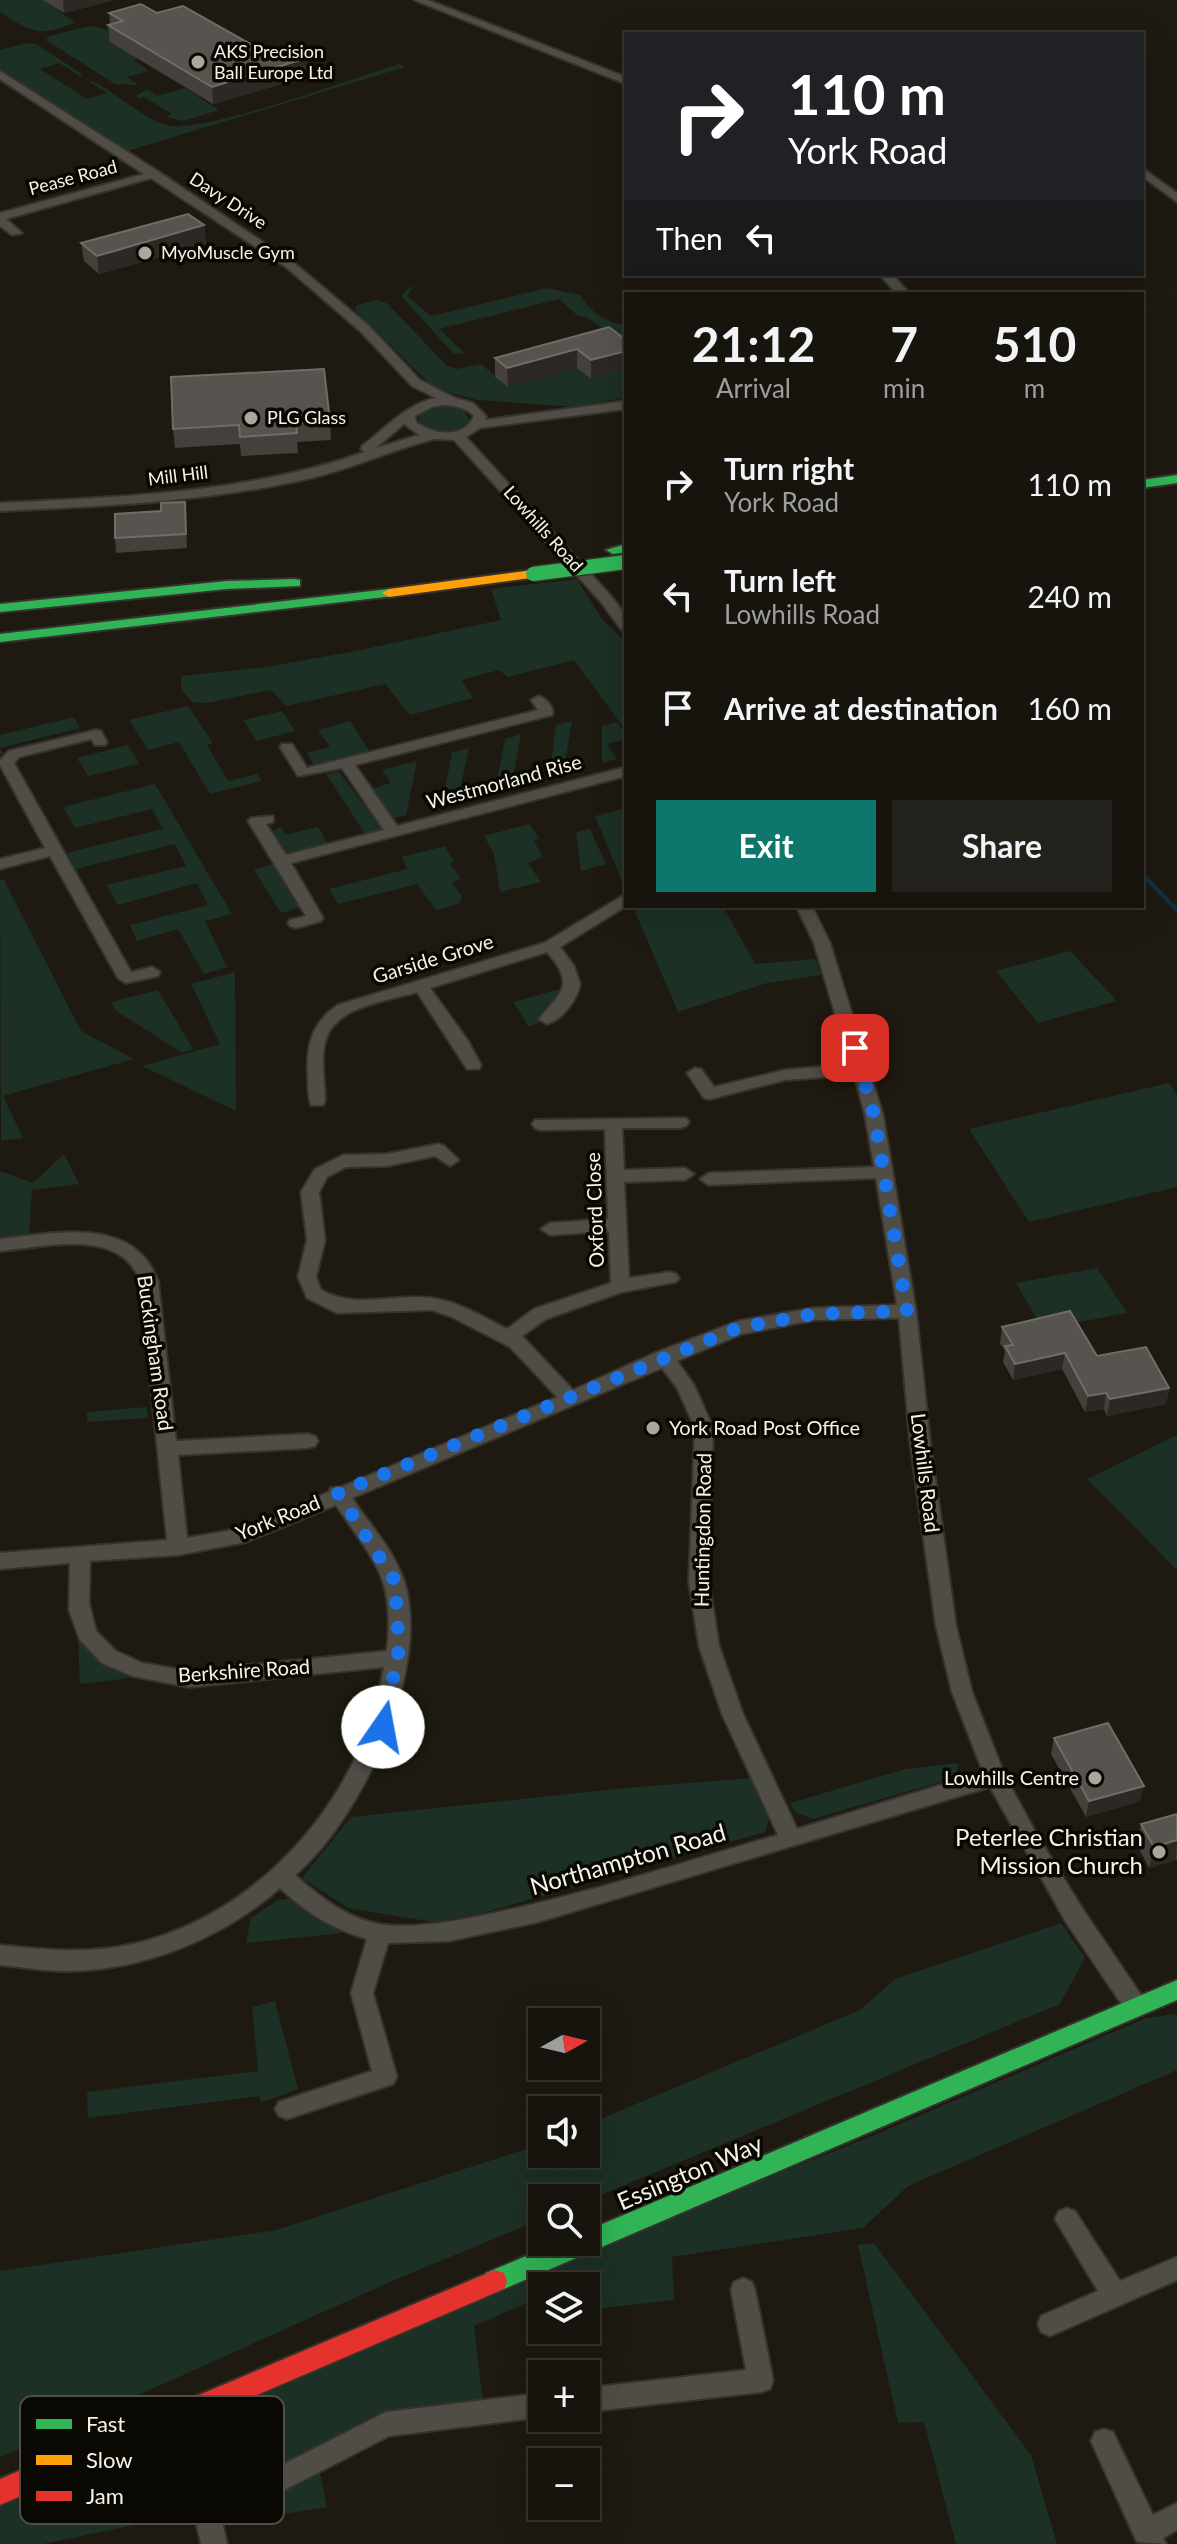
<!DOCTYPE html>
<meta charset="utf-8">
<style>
body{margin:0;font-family:Lato,sans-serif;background:#23211b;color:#f1f3f6;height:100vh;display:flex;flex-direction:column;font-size:30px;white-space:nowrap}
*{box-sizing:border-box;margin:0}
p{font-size:26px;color:#9e9e9d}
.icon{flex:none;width:44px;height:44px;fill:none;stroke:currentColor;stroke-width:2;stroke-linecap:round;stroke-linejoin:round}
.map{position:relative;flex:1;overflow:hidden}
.details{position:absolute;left:624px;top:292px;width:520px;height:616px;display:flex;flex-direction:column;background:#16140d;border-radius:0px;box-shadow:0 8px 32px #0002,0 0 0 2px #35332e}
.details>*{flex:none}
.guide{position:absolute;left:624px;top:32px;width:520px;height:244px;border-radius:0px;box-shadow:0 8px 32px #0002,0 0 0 2px #35332e;background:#202124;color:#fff;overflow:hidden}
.needle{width:52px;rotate:82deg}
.buttons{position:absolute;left:528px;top:2008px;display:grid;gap:16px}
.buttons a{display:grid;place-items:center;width:72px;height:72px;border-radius:0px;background:#16140d;box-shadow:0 8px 32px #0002,0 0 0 2px #35332e;font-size:40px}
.pin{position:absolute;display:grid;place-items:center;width:68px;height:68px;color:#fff;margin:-34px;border-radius:16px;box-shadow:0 4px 12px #0006}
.me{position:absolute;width:88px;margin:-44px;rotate:12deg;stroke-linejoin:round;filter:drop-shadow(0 0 6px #0008)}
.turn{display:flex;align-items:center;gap:28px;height:168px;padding:0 32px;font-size:36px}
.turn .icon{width:104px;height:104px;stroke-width:2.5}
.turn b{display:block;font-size:56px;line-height:68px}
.then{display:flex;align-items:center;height:76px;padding:0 32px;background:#0003;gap:16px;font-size:30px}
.eta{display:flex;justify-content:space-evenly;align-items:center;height:136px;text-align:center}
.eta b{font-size:48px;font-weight:700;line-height:56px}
.button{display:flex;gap:16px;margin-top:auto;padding:16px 32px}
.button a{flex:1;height:92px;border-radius:0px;background:#0f766e;color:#fff;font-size:32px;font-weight:700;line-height:92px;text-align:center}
.button a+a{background:#23211b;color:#f1f3f6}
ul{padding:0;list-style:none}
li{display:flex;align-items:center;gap:24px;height:112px;padding:0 32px}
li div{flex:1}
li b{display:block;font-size:30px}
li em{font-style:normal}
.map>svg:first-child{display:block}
</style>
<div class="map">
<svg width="1177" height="2544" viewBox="0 0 1177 2544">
<rect width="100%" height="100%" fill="#1e1a11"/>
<!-- green -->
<path fill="#1c3025" d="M0,0H42L75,22C40,38 31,32 0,12Z
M90,26C112,27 124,42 137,58L134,60L149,71L127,77L138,85L115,84L46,40L49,36Z
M27,43L36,44L82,74L81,77L59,63L40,69L87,99L107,93L88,81H92C116,92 142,118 166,125C202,135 356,77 400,64L405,67L127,151L0,70V50Z
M185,88L219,110L183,121L166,117L172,114L144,97L138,99L136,96L147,89L157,96Z
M410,287H413L407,296L431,316L547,288L580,295C590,312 607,323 626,325V359L604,330L587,317L578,316L559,299L439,329L466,354L453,353L401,296Z
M378,300L388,304L447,366L457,369L481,364L508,387L577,368L626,369V397L576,407L477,400L451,393L430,384L355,310L357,305Z
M438,406L462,409L470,420C458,435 434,435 419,424V415Z
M577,579L602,619L626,643V731L574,660L508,677L499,670L461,680L473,698L410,715L385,684L286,706L271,690L207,703L192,702L181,689V676L265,667L351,652L501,620L491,589Z
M188,706L213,743L207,745L228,781L257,774L262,781L210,794L179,742L148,750L129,720Z
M282,711L295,731L257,741L243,720Z
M74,717L80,728L0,748L3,754H0V735Z
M350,721L371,754L315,767L307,753L330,747L318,730Z
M572,721L563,774L549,777L556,725Z
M617,722L626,734V739L607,744L617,759L602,763V726Z
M521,734L511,788L495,792L505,739Z
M128,745L139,764L88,776L77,758Z
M469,748L457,802L442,806L452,752Z
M417,761L406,815L390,819L371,789L391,783L382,770Z
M339,772L383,830L366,835L326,774Z
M155,784L232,914L205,921L227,967L204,974L178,929L137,941L130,925L208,905L197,883L118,905L106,885L186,866L175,844L76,869L67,853L163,829L152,809L75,828L63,807Z
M626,808V891L595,816Z
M529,824L539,838L534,841L543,857L528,863L541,882L500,892L494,854L484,836Z
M281,827L286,835L318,827L329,845L288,854L269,833Z
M590,829L606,864L581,871L576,832Z
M445,846L454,862L450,864L461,879L452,882L462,897L459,904L436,910L417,884L338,904L329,889L407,869L402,857Z
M274,864L302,907L281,913L254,870Z
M0,879L4,880L81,1031L134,1059L3,1096L23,1138L1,1141Z
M723,906L755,964L815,959L821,975L767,983L678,1012L633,907Z
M1070,951L1117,1001L1038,1023L996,971Z
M235,972L236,1111L142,1066L220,1044L191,984Z
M567,987C562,1008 548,1018 529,1027L513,1002Z
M158,990L193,1049L182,1053L115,1010L111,1002Z
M1169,1083L1177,1094V1187L1029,1222L969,1129Z
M64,1154L79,1184L32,1190L29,1234L0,1237V1171L33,1183Z
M1097,1268L1127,1313L1043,1329L1016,1283Z
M147,1407V1418L87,1422V1412Z
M1177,1435V1570L1087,1479Z
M78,1640L101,1662L130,1678L80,1684Z
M958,1763L957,1777L813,1819L795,1812L790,1803L906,1769Z
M753,1778L769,1818L765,1832L483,1913L434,1922L348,1908L302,1878L351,1817L625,1788Z
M290,1899L342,1933L246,1943L251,1918L278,1900Z
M1061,1923L1085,1958L1060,2004L586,2201V2198H542V2219L399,2278L0,2457V2271L276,2230L542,2144V2154H586V2125L860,2010L895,1979Z
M275,2001L298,2089L261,2103L259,2096L88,2118L87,2092L258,2071L252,2007Z
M1177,2014V2070L908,2186L863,2228L672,2257L674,2300L586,2310V2286H542V2315L531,2301L474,2326L484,2412L315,2450L327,2507L236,2522L212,2440L219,2416L241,2400L585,2251L872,2136L1146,2018Z
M874,2243L1031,2455L1057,2544H956L924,2422L898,2423L858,2245Z
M146,2443C186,2451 185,2477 198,2512L43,2544H0V2504Z"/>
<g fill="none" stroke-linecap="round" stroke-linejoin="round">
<!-- stream -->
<path stroke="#0d3342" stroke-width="4" d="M1142,874L1177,910"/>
<!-- street casing -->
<g stroke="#36332d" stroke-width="4">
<path id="street" d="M414,0H428L626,77V84Z
M0,71L159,172L294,263L368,325L420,380L455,398L473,403L486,416L485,420L626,401V409L480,428L466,437L611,596L626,616V630L621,629L601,602L454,440L434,439C392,450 353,468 311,478C209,502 104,506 0,511V503C123,497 248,493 365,452L361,449L362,446C386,428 406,404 436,398L412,386L360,331L286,267L151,178L6,219L22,233L12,235L0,226V213L144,174L0,79ZM445,405C456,406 466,408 474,416C464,439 433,435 416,422L415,416L432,407ZM404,424L419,435L376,448Z
M1142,168L1177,193V202L1142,176Z
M879,274H892L910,294H897Z
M538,696C545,697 556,709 552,715L355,765L397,826L626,767V776L291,863L323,918L321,921L296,928L290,926L288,923L290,920L306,916L248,821L251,818L273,816V822L266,824L286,855L384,830L342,768L298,776L280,747L282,744H292L307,768L538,710L531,700Z
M96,730L101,731L107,742L105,745H95L91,739L19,757L14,763L131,972L152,967L160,972L158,976L126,983L118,978L50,856L0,869V859L45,848L0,765V760L9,751Z
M626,894V906L560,947L574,966L580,984C577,1000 563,1019 547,1024L539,1019C561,992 576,985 547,952L430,988L468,1041L481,1065L479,1069H467L417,992C388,1001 336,1006 326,1039C320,1058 325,1081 325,1101L323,1105H311C308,1097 308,1088 308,1079C306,1047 310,1024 338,1005L544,943Z
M796,906H812L830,943L883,1115L916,1311L930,1441L956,1626L972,1692L1005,1776L1037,1835L1082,1908L1143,1998L1146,2005L1143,2012L1135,2015L1127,2012L1066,1922L990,1787L538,1922L449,1941L388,1943L373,1993L397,2077L393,2084L287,2119L279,2116L275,2109L279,2102L372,2071L351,1993L367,1939C332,1929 307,1913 280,1888C223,1938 143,1971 67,1971C45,1971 22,1967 0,1965V1945C45,1950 89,1954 133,1944C262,1914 363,1796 384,1667L189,1687L132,1676L102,1663L80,1640L69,1610L70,1563L0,1569V1553L167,1540L140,1281C121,1227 44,1247 0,1251V1239C55,1233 134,1215 158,1281L176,1441L308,1434L315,1436L318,1441L315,1446L308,1448L178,1455L187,1538L243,1528L329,1492L331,1488L341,1487L557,1397L510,1347L452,1317L432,1310L337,1313L307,1298L298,1277L307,1240L301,1192L315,1169L343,1155L387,1154L438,1144L444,1146L459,1160L450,1166L435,1156L387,1166L346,1167L327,1177L319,1192L325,1240L316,1277L321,1290C358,1310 392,1293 431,1298C458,1301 483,1317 507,1329L534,1309L611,1283L609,1231L550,1235L541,1229L550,1223L608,1219L605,1129L541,1130L535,1128L532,1124L535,1120L686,1118L689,1122L686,1126L680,1128H622L624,1170L685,1168L694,1174L685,1180L624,1182L629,1278L670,1272L676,1274L679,1278L676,1282L622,1292L546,1319L522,1336L573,1390L657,1352L738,1321L814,1308L897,1305L876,1178L709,1185L700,1179L709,1173L874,1167L865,1115L854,1075L785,1080L710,1099L704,1098L687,1073L695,1068L701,1069L714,1087L785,1070L850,1064L814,943ZM899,1318L910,1441L936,1626L952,1692L983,1772L797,1829L743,1714L719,1646L709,1582L713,1428L694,1385L677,1361L742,1334L814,1320ZM662,1368L677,1388L695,1428L689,1582L699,1646L722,1714L778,1835C684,1862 590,1893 494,1913C461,1920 412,1930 379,1924C346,1918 320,1897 295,1875C361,1819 428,1674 406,1588C398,1555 371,1526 352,1498ZM336,1505C375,1564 395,1576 387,1651L189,1671L142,1663L116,1651L96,1631L89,1603L90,1561L178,1555L246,1542Z
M1067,2208L1075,2211L1120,2281L1177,2257V2280L1050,2336L1041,2332L1038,2324L1041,2316L1098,2291L1055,2219L1059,2211Z
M743,2278L752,2282L755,2290L773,2380L770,2389L761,2392L586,2412V2388L746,2370L731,2290L734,2282Z
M542,2393V2417L389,2436L222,2522L227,2544H201L195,2516L162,2417L166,2408L175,2405L184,2408L215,2499L386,2412Z
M1104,2429L1113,2432L1153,2515L1177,2503V2530L1163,2538L1166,2544L1137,2542L1091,2441L1095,2432Z"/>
</g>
<!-- fast casing -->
<g stroke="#36332d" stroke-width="4">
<path id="fast" d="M1177,475V483L1142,488V480Z
M626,544V552L613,554L606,550Z
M295,579L300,580V586L227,589L0,612V604L227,581Z
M389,589L394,590V596L0,642V634Z
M1177,1980V2000L504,2289L495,2292L486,2289L483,2281L486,2273L559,2242H586V2231Z"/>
</g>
<!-- slow casing -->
<g stroke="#36332d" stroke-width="4">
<path id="slow" d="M533,570L538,571V577L389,597L382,593L389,589Z"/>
</g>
<!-- jam casing -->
<g stroke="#36332d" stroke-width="4">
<path id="jam" d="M495,2270L504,2273L507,2281L504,2289L0,2505V2479Z"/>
</g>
<!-- street -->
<use href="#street" fill="#4f4d45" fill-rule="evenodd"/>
<!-- fast -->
<use href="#fast" fill="#30b455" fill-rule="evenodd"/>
<!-- slow -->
<use href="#slow" fill="#ff9f0a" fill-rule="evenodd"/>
<!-- jam -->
<use href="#jam" fill="#e5322d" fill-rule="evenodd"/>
<!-- fast-bridge casing -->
<g stroke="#36332d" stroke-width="17" stroke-linecap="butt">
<path id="fast-bridge" d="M533,574L626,562"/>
</g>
<!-- fast-bridge -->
<use href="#fast-bridge" stroke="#30b455" stroke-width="14"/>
</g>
<!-- wall -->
<path fill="#44403c" d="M42,0H114L64,13Z
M109,13H157L312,75L213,104L110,42L108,25H110Z
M204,225L206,244L99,274L84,261L81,243Z
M626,340V369L591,379L577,368L508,387L495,377V358Z
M330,421L331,440L297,442L298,453L241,456L240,444L175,448L173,429Z
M185,502L187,548L116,553L115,538L161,511Z
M1002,1327L1097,1356L1169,1388L1166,1404L1107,1416L1104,1409L1085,1412L1062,1369L1013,1380L1003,1362L1005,1351L1000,1343Z
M1054,1738L1140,1801L1086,1817L1051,1754Z
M1177,1814V1861L1176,1860L1149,1868L1137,1845L1141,1824Z"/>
<!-- shaded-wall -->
<path fill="#2d2823" d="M63,0H114L64,13Z
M310,57L312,75L213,104L212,87Z
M204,225L206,244L99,274L97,256Z
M577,349V368L508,387L507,368Z
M626,351V369L591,379V360Z
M1065,1353L1062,1369L1013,1380L1015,1364Z
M1169,1388L1166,1404L1107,1416L1110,1399Z
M1106,1393L1104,1409L1085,1412L1088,1396Z
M1144,1786L1140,1801L1086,1817L1089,1801Z
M1177,1840L1176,1860L1149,1868L1154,1847Z"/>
<!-- building -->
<path fill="#57534e" stroke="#706c66" stroke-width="2" d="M141,4L157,13L183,6L270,55L294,48L310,57L212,87L108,25L123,21L109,13Z
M188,214L204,225L97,256L81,243Z
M609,327L626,340V351L591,360L577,349L507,368L495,358Z
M324,369L330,421L296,423L297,433L240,437L239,425L173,429L171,377Z
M185,502L186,534L115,538V514L161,511V503Z
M1070,1311L1097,1356L1146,1347L1169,1388L1110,1399L1106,1393L1088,1396L1065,1353L1015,1364L1005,1346L1013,1345L1002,1327Z
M1108,1723L1144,1786L1089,1801L1054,1738Z
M1177,1814V1840L1154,1847L1141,1824Z"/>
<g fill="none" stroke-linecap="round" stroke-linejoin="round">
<!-- route -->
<path stroke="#1a73e8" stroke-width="14" stroke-dasharray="0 25.2" d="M383,1727L399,1649L395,1581L338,1493L738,1328L814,1314L907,1311L874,1115L855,1048"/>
</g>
<!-- markers -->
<g fill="#aaa79c" stroke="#0a0803" stroke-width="3">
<circle cx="198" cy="62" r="8"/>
<circle cx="145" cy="253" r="8"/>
<circle cx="251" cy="418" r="8"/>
<circle cx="653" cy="1428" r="8"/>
<circle cx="1095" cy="1778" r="8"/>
<circle cx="1159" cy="1852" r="8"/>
</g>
<g text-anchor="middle" stroke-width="7" stroke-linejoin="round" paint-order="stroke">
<!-- far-poi labels -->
<g font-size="18" fill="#f6f3e7" stroke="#0a0803" text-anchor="start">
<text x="214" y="58">AKS Precision<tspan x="214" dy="21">Ball Europe Ltd</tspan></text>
<text x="161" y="259">MyoMuscle Gym</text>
<text x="267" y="424">PLG Glass</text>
</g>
<!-- far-street labels -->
<g font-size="18" fill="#f6f3e7" stroke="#0a0803">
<text transform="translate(73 178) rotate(-15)" y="6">Pease Road</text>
<text transform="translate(228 201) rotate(33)" y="6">Davy Drive</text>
<text transform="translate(178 476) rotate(-7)" y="6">Mill Hill</text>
<text transform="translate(543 529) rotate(48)" y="6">Lowhills Road</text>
</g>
<!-- street labels -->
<g font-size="20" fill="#f6f3e7" stroke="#0a0803">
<text transform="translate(504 782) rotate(-15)" y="7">Westmorland Rise</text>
<text transform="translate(433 959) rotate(-17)" y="7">Garside Grove</text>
<text transform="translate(595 1210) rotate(-92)" y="7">Oxford Close</text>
<text transform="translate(155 1353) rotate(82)" y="7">Buckingham Road</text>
<text transform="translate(925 1473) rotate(83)" y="7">Lowhills Road</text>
<text transform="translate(278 1518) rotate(-22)" y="7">York Road</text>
<text transform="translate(703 1530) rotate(-89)" y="7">Huntingdon Road</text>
<text transform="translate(244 1671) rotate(-4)" y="7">Berkshire Road</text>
</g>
<!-- poi labels -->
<g font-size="20" fill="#f6f3e7" stroke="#0a0803" text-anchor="start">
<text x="669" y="1435">York Road Post Office</text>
<text x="1079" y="1785" text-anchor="end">Lowhills Centre</text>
</g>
<!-- near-poi labels -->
<g font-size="24" fill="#f6f3e7" stroke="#0a0803" text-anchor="end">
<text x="1143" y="1846">Peterlee Christian<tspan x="1143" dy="28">Mission Church</tspan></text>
</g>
<!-- near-street labels -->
<g font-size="24" fill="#f6f3e7" stroke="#0a0803">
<text transform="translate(628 1860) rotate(-16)" y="8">Northampton Road</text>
<text transform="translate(690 2173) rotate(-23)" y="8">Essington Way</text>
</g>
</g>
<!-- legend -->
<rect x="20" y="2396" width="264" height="128" rx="12" fill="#0a0803" stroke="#514e47" stroke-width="2"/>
<rect x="36" y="2419" width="36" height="10" fill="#30b455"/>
<rect x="36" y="2455" width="36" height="10" fill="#ff9f0a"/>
<rect x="36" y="2491" width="36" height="10" fill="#e5322d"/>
<g font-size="22" fill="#f6f3e7">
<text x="86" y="2432">Fast</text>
<text x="86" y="2468">Slow</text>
<text x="86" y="2504">Jam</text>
</g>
</svg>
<div class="buttons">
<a><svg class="needle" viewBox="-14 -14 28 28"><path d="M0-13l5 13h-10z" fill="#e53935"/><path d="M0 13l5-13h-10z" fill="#9e9e9d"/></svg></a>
<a><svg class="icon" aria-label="sound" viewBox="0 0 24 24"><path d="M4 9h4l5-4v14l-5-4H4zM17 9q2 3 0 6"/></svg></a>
<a><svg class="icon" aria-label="search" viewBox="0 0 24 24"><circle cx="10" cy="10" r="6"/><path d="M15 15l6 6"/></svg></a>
<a><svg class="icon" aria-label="layers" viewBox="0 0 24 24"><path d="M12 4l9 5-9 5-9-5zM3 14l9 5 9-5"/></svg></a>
<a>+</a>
<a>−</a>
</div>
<div class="pin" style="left:855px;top:1048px;background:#d93025"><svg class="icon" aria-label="arrive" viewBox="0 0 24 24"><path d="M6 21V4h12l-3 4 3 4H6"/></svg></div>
<svg class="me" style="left:383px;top:1727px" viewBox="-20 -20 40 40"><circle r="19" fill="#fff"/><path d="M0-13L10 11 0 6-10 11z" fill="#1a73e8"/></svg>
<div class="guide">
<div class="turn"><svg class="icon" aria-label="right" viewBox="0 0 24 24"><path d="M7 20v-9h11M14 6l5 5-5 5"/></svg><div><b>110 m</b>York Road</div></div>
<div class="then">Then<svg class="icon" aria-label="left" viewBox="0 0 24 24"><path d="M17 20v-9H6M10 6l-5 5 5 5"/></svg></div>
</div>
<section class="details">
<div class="eta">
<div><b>21:12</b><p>Arrival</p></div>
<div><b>7</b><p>min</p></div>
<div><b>510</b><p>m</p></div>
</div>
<ul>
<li><svg class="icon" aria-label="right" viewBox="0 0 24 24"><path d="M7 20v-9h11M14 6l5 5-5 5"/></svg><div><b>Turn right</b><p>York Road</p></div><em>110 m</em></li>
<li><svg class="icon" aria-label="left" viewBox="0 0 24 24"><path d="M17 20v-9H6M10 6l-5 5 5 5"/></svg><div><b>Turn left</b><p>Lowhills Road</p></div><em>240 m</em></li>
<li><svg class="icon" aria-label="arrive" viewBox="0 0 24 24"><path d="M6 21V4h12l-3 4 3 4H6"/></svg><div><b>Arrive at destination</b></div><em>160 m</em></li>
</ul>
<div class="button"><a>Exit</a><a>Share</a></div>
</section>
</div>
